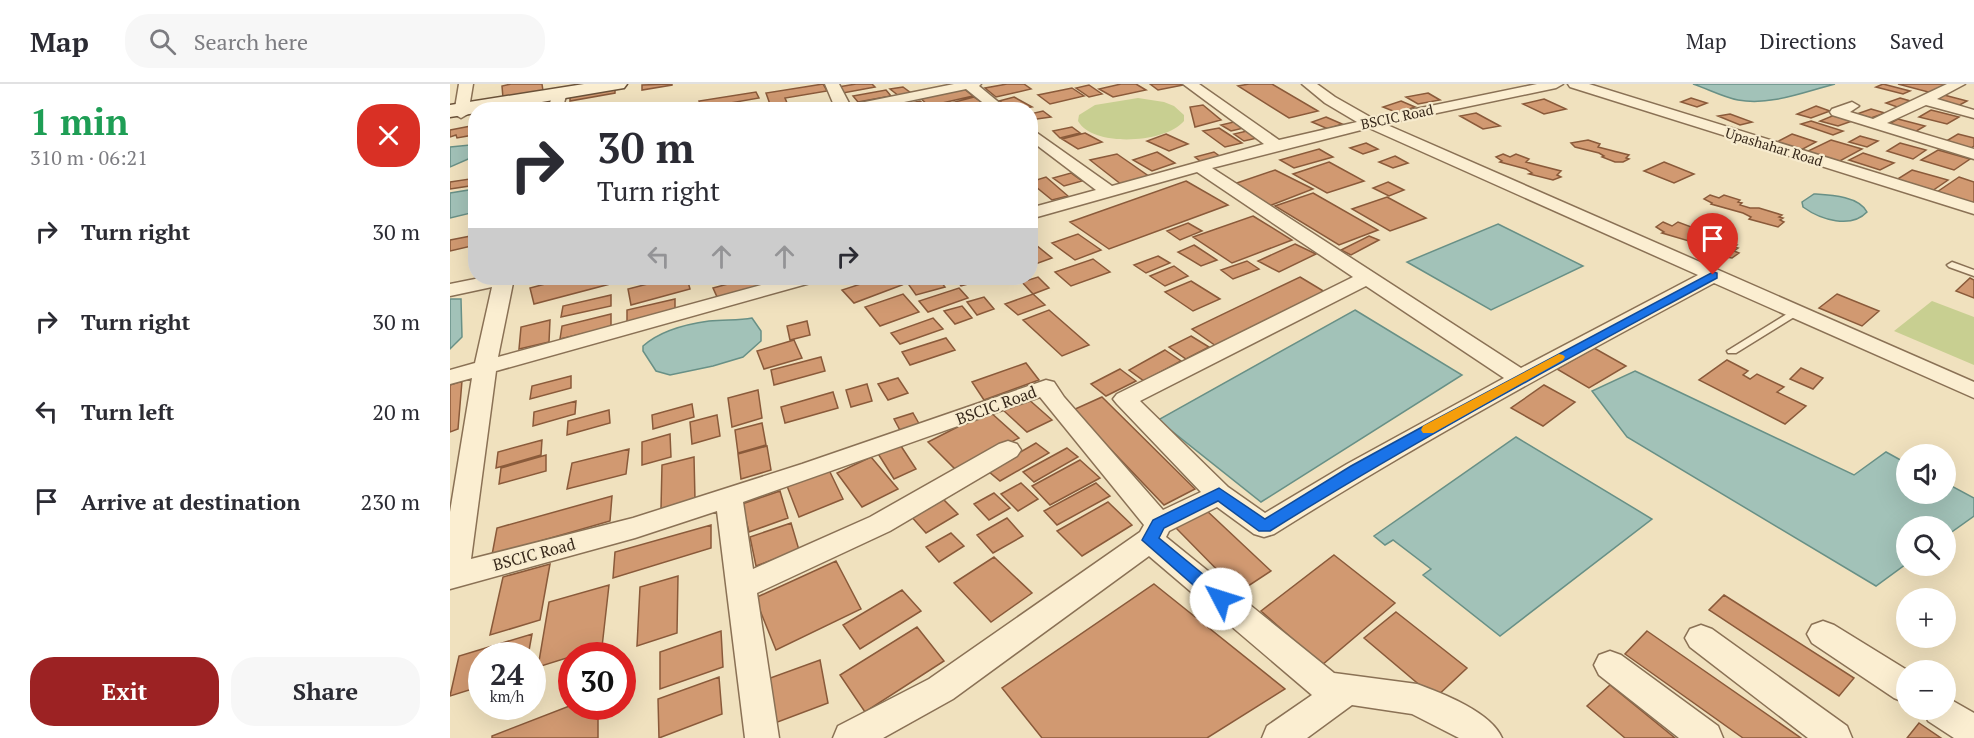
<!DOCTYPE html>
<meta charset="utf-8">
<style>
body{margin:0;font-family:"PT Serif",serif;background:#f7f7f7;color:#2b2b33;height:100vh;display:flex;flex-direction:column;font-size:22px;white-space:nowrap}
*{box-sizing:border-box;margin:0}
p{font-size:20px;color:#7c7c81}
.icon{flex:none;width:33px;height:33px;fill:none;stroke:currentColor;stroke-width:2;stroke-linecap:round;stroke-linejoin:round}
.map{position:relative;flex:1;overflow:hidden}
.sheet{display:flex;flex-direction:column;background:#fff;width:450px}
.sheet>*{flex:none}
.guide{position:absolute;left:18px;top:18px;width:570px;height:183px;border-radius:24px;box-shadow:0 6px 24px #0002;background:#fff;color:#2b2b33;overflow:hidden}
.fabs{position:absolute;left:1446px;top:360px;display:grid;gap:12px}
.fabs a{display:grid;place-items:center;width:60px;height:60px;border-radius:50%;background:#fff;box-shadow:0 6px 24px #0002;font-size:30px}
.speed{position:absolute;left:18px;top:558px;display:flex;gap:12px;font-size:30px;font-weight:700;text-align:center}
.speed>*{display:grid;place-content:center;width:78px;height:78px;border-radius:50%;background:#fff;box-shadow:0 6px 24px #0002;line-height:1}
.speed small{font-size:15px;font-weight:400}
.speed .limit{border:9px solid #d22;background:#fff;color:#111}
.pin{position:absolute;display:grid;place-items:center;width:51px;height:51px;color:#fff;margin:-62px -26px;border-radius:50% 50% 50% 0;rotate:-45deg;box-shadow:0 0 6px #0007}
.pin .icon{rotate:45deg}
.me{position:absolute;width:66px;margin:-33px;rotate:310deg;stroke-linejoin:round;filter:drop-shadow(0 0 4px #0008)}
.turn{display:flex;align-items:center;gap:21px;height:126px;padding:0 30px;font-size:27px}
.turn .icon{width:78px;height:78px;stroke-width:2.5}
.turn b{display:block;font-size:42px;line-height:51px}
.lanes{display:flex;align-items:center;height:57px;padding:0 30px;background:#0003;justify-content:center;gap:30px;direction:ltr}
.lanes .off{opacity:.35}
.round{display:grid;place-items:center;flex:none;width:63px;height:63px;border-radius:24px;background:#f7f7f7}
.head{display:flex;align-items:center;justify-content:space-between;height:102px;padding:0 30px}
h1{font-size:36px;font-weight:700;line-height:45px;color:#1e9e55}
.cta{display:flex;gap:12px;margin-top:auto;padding:12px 30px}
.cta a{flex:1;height:69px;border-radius:24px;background:#9c2223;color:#fff;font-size:24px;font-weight:700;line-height:69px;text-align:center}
.cta a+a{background:#f7f7f7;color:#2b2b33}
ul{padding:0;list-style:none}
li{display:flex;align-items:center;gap:18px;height:90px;padding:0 30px}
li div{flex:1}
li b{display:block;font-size:22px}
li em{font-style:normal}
header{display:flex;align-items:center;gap:36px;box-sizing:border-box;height:84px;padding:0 30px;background:#fff;border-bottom:2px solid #e1e1e2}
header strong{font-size:28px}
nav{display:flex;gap:33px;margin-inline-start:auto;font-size:21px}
.search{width:420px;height:54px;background:#f7f7f7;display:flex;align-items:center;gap:15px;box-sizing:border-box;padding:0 21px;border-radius:24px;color:#7c7c81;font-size:22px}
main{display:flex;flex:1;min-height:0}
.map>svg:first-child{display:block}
</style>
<header>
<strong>Map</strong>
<div class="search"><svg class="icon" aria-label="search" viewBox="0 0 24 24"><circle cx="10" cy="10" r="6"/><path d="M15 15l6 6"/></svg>Search here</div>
<nav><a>Map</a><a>Directions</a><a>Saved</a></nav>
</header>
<main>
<section class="sheet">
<div class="head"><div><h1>1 min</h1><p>310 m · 06:21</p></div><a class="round" style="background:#d93025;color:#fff"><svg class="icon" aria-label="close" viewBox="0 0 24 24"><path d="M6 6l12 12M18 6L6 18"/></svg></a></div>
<ul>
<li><svg class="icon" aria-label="right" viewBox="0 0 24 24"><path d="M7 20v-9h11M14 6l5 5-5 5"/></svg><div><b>Turn right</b></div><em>30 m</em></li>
<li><svg class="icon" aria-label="right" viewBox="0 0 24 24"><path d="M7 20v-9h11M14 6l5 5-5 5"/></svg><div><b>Turn right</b></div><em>30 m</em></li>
<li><svg class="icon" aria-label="left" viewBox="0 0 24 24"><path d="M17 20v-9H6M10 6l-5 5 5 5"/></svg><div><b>Turn left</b></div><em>20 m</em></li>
<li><svg class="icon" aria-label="arrive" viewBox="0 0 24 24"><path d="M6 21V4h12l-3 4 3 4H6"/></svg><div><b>Arrive at destination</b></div><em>230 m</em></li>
</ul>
<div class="cta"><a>Exit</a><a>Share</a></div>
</section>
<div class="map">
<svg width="1524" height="654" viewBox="0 0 1524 654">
<rect width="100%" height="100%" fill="#f0e1be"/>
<!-- green -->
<path fill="#c8cf91" d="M688,14L714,18L724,22L734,31V37C716,59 643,64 628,37L629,31L645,21Z
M1482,217L1524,233V281L1444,247Z"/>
<!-- water -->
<path fill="#a2c2b8" stroke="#689086" stroke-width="1.5" d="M1243,0H1385C1354,8 1320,22 1288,16C1273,13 1258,5 1243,0Z
M20,61L25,72L0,83V63Z
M25,105V128L0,134V109Z
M1364,110C1381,111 1409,112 1417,128C1401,145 1371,136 1353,123L1352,118Z
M1048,140L1133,182L1041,226L957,178Z
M0,215H11L12,253L0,265Z
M905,226L1012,291L811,418L708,336Z
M302,234L311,247V257L293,273L263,282L220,291L206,287L193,267V262C210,247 237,240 259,237C274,235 288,237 302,234Z
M1185,287L1404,391L1436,368L1456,379V410H1496V399L1524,414V432L1496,452V442H1456V480L1426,502L1177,353L1142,307Z
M1066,353L1202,435L1050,552L973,491L981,485L943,456L935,461L924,452Z"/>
<!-- building -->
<path fill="#d19971" stroke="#8a5a3a" stroke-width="1.5" d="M61,0H92L93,7L53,14L52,2Z
M222,0V1L192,6V1Z
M373,0L377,7L335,14L340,26H322L316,9Z
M406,0H422L425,3L393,9L388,3Z
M557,0H574L581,5L546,13L535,4Z
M671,0H686L696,6L663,13L649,5Z
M700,0H732L733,1L708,6Z
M799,0H822L868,27L839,34L788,2Z
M1433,0L1460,7L1453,10L1426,3Z
M1448,0H1499L1482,9Z
M639,1L652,10L639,13L626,4Z
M453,3L461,9L449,12L440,5Z
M513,4L523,12L479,22L469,13Z
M622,4L634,12L600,20L588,11Z
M165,5V9L120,17V12Z
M436,6L441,12L408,18L403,12Z
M306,8L309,14L252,24L249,17Z
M978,9L990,16L968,20L956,13Z
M1494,11L1517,17L1506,23L1483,17Z
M524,13L537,21L511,26L501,19Z
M564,13L582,23L565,26L549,17Z
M1241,14L1257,19L1247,23L1231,18Z
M1450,14L1464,18L1450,24L1436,19Z
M1094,15L1116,25L1094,30L1073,20Z
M470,17L479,24L464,26L457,20Z
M951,17L965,23L948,29L933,23Z
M753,21L771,36L745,43L740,23Z
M1366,22L1380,27L1361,34L1347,30Z
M1421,25L1435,29L1421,34L1407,30Z
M1481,26L1509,33L1497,40L1469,33Z
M593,27L601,33L580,36V30Z
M1026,29L1050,42L1033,45L1010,32Z
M1280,30L1302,38L1290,41L1268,32Z
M1387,30L1405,36L1388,42L1370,37Z
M876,33L892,40L878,45L862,38Z
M1448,35L1475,42L1463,49L1435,42Z
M788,37L798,43L781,47L771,41Z
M1361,37L1393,47L1383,51L1351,40Z
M26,41L23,51L7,54L6,51L0,53V46Z
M622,43L630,49L610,54L603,47Z
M769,44L792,59L775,63L753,47Z
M801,46L812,53L794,57L784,50Z
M635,49L652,58L628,65L612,55Z
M716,50L738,60L719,67L697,57Z
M1342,50L1366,58L1351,66L1327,58Z
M1508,50L1524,54V62L1518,66L1493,59Z
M1410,52L1428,57L1417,63L1399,58Z
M1138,56L1150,60L1148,63L1179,71L1176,74L1179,75L1173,78H1165L1152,73L1154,72L1149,69L1125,63L1121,59Z
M1381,56L1412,65L1388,78L1356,68Z
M916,59L928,65L913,70L900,64Z
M1450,59L1476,66L1463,75L1437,67Z
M869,65L883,73L844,84L830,76Z
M1488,66L1520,75L1504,86L1471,76Z
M707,68L725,79L702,87L683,76Z
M764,68L775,76L755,81L745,73Z
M1413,69L1444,79L1430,86L1399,76Z
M667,70L700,93L672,101L640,76Z
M1053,70L1060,73L1066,70L1079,75L1076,78L1111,87L1107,91L1111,93L1103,96L1079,90L1082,89L1076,85L1050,78L1052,77L1046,73Z
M945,72L958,79L943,84L929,78Z
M879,78L914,97L877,109L843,90Z
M1214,78L1244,90L1224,99L1194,87Z
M825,86L863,105L819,122L781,101Z
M1462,86L1498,96L1482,107L1446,96Z
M621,89L632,97L614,102L603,94Z
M596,93L618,112L602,116L580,98Z
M1509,93L1524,98V120L1487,108Z
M26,94V101L0,105V98Z
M736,97L778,121L659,165L620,138Z
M938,98L954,106L939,112L923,104Z
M863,109L928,146L889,161L825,122Z
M1260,111L1269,114L1274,111L1290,116L1288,118L1292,119L1290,121L1300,124H1309L1332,131L1329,133L1333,134L1330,136L1334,138L1328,143L1299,135L1301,133L1293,129L1261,120L1262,119L1254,115Z
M937,113L976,134L940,147L902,125Z
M803,132L842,156L782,179L743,153Z
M1213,138L1222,142L1228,138L1244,144L1242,146L1246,147L1243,149L1254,153L1263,152L1287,161L1284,163L1288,164L1284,167L1289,169L1282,174L1270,172L1251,165L1254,164L1245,160L1246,159L1212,149L1214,148L1206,143Z
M738,139L752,147L730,156L717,147Z
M628,150L651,166L625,176L602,159Z
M26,151V161L0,167V156Z
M919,152L929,156L901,171L891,166Z
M580,157H581L602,174L580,182Z
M845,160L866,170L829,188L808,177Z
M744,161L767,176L751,182L728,168Z
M708,172L720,179L696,189L684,181Z
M643,175L660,188L621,202L605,188Z
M797,177L809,185L783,195L771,186Z
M724,182L738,192L715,202L700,192Z
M588,193L599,204L583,210L572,198Z
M850,193L875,208L766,262L742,245Z
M118,194H183L84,220L80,204Z
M221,194H237L240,205L181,221L178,205Z
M300,194H308L312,202L268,215L263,204Z
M429,194H444L452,201L404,219L392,206Z
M454,194H488L495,203L466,211Z
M505,194H540L511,202Z
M1520,194L1524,196V214L1506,207Z
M741,197L770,215L743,227L715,208Z
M509,204L518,214L478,228L469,217Z
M453,210L469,228L430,242L415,223Z
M583,210L595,221L568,231L555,220Z
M1387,210L1429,227L1412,242L1369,224Z
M161,211V222L111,233L113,222Z
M534,213L544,225L527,231L517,218Z
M225,215V227L177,238V226Z
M512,222L522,234L505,240L494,227Z
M599,226L639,261L612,272L573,236Z
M161,230V243L110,255L112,242Z
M483,234L493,245L450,260L441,249Z
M100,236L99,258L69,265L71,243Z
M357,237L360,251L340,256L337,242Z
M741,252L759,263L736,275L719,263Z
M496,254L505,266L460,281L452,268Z
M344,256L352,274L314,285L307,267Z
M1144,264L1176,282L1139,304L1107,285Z
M715,266L731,277L694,297L679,286Z
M371,273L375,287L324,301L321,286Z
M1277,276L1298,287L1293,291L1300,295L1307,290L1334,303L1327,308L1356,322L1335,340L1249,296Z
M576,279L589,296L534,316L522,298Z
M1351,284L1373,294L1363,305L1340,295Z
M670,285L686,297L656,312L641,300Z
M121,292V304L80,315L82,302Z
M448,294L458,309L438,316L428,300Z
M12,297L8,345L0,348V301Z
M417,300L422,317L401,323L396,306Z
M1094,301L1125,318L1093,342L1061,324Z
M308,306L312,334L282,343L278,314Z
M383,308L388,324L335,339L331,323Z
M652,313L745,405L714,421L623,326Z
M577,314L602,336L577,348L553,326Z
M126,317L125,330L83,342L84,328Z
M242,320L244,333L203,345L202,331Z
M159,326L160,339L117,351L118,337Z
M539,327L569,354L506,386L478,358Z
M463,329L471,343L452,350L444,335Z
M267,331L270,352L242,360L240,338Z
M312,339L316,361L288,369L285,346Z
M220,350L221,373L192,381V358Z
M92,356L91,371L46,384L48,368Z
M449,359L466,385L444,395L427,368Z
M586,359L599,369L550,397L538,387Z
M317,362L321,386L291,395L288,370Z
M617,364L628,373L584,398L573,388Z
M179,365L176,390L117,405L122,379Z
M96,371V387L49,400L51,384Z
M244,373L245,416L211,425L212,381Z
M421,373L448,405L412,423L387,389Z
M630,376L650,394L600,421L582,402Z
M379,386L393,415L349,433L337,402Z
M571,399L588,415L568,427L551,410Z
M646,399L660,412L607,441L594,427Z
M330,407L338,434L299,448L292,420Z
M544,409L560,424L539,436L524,420Z
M162,412L160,437L42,471L47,444Z
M490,412L508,430L476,449L459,430Z
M658,418L682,441L632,472L607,447Z
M756,426L821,487L789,508L725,443Z
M557,434L573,452L543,469L527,451Z
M341,439L349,466L306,482L300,453Z
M261,441V464L163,494L165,468Z
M501,449L514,462L489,478L476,463Z
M884,471L945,519L872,581L811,527Z
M544,473L582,509L541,538L504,499Z
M386,477L411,525L326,566L305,514Z
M100,480L90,536L40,551L53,493Z
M228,492L227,549L187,562L190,503Z
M704,500L835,605L757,654H592L552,604Z
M159,501L152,563L88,583L99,518Z
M452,506L471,527L410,565L393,541Z
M1274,511L1404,594L1389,612L1259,526Z
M946,528L1017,584L985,614L914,554Z
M467,543L494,577L415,628L390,591Z
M271,547L273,583L210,605V568Z
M1197,547L1351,654H1293L1175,570Z
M82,550L78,572H32V602L0,612L9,572Z
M370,576L378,619L317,642L312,597Z
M269,593L272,630L209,654L208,615Z
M1160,601L1225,654H1175L1137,622Z
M122,621L148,622V654H42V652Z
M1469,639L1491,654H1457Z"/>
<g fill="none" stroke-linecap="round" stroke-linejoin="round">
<!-- service casing -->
<g stroke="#8a7155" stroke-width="3">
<path id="service" d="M1502,178L1524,186V192L1499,183L1497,181Z
M1345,225L1349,226L1350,228L1349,230L1286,269H1278L1277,267Z"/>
</g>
<!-- minor casing -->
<g stroke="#8a7155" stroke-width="3">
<path id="minor" d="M9,0H23L18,30L11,34L4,30Z
M375,0H389L400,21L504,0H531L529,2L558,26H542L516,5L416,26H386Z
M733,0H749L829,56L907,38L875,19L852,0H867L885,13L922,34L1087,0H1113L1106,4L935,40L1524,298V314L1264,199C1115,279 967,360 824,450L814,453L804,450L767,423L719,447L716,453L884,589L967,600C994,610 1041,628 1052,654H1009L962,630L902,621L857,654H812L817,642L862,611L699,472L503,615L433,654H383L388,642L479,595L690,448L694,441L590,313L293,418L303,485L420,433L549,360L558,357L567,360L571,366L567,372L440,447L307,509L329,654H295L267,427L185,454L0,505V428L22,294L0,300V286L25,279L42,203L0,212V200L30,194H64L48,273L337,194H367L364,198L46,287L21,475L183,434L352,380L596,296L604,298L614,313L713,426L751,408L667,320L663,315L667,310L903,193L747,88L580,135V124L646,106L580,56V44L662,102L814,60ZM919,44L1248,191L1071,284L762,84ZM916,202L1054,294L897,380L815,429L778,403L690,317Z
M1118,0H1139L1524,119V130L1120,3Z
M1497,0H1515L1487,15L1524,26V34L1476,21L1437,39L1524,65V75L1382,31L1380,28L1382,25L1402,18L1409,22L1400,28L1423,35Z
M109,8L116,12L112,26H98L102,12Z
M1373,537L1384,541L1457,586L1456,619L1444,614L1362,559L1357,550L1362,541Z
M1251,541L1262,545L1397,642L1402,654H1358L1240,563L1235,554L1240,545Z
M1160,567L1171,571L1268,642L1273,654H1229L1149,591L1144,581L1149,571Z
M1496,613L1524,629V654H1504L1478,637L1473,626H1496Z"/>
</g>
<!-- secondary casing -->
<g stroke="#6b5239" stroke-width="3">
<path id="secondary" d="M134,0H177L174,4L168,5L45,26H26V29L0,33V21Z"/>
</g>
<!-- service -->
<use href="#service" fill="#fbeed1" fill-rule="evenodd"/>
<!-- minor -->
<use href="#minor" fill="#fbeed1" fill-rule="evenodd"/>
<!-- secondary -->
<use href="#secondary" fill="#fbeed1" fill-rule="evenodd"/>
</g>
<!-- route -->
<path fill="#1a73e8" stroke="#114b97" stroke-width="1.5" d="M1263,188L1267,189V194C1116,276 965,356 820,447H809L768,417L714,444L709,454L777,510L779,515L777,520L771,522L765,520L692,456L703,436L769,404L815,435L901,382L983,337Z"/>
<!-- slow -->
<path fill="#f59e0b" d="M1109,270L1113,271L1115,273L1113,276L983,349H973L971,346L973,342Z"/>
<g text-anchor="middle" stroke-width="4.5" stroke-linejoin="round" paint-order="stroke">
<!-- far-street labels -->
<g font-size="14" fill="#38291b" stroke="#f7ebce">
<text transform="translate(947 33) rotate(-12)" y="5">BSCIC Road</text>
<text transform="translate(1324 63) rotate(17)" y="5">Upashahar Road</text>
</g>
<!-- street labels -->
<g font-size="16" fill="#38291b" stroke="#f7ebce">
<text transform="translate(546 321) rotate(-20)" y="6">BSCIC Road</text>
<text transform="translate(84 470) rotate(-15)" y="6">BSCIC Road</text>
</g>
</g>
</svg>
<div class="fabs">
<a><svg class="icon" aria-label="sound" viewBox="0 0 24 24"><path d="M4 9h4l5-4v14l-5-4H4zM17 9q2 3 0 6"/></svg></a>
<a><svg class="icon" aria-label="search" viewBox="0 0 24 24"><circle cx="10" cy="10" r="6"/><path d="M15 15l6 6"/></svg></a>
<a>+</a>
<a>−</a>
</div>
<div class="speed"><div>24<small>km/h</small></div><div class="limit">30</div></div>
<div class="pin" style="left:1263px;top:191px;background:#d93025"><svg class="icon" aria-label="arrive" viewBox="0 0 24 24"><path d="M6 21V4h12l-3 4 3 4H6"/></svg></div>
<svg class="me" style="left:771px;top:515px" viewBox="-20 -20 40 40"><circle r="19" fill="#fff"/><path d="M0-13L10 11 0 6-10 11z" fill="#1a73e8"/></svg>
<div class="guide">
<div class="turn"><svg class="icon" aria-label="right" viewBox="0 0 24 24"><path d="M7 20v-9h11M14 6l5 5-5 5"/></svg><div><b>30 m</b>Turn right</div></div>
<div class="lanes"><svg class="icon off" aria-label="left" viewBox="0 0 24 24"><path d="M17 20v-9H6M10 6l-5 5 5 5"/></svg><svg class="icon off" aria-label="ahead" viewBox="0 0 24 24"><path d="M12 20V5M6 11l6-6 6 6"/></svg><svg class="icon off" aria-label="ahead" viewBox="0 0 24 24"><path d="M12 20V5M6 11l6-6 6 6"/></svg><svg class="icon" aria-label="right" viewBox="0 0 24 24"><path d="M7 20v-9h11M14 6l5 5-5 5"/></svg></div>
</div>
</div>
</main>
